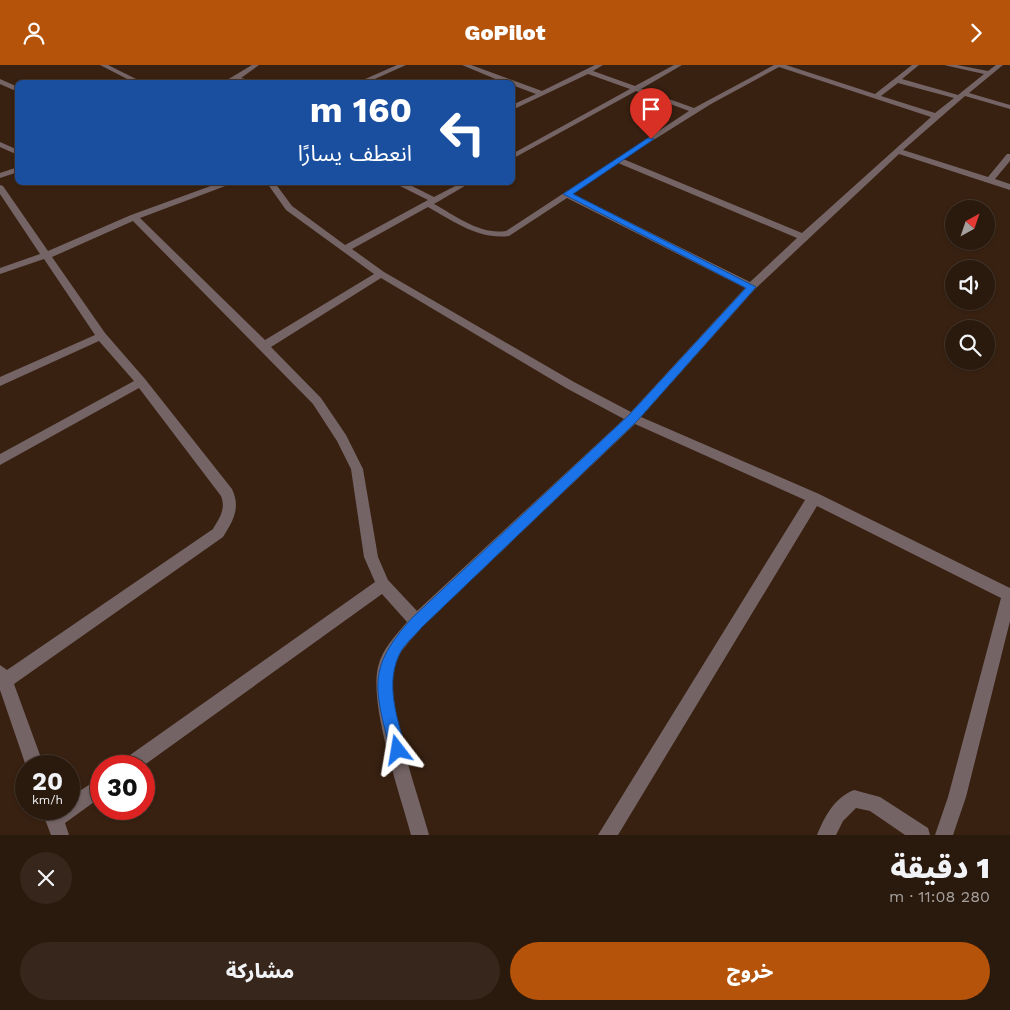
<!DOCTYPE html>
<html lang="ar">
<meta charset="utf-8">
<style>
body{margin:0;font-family:"Work Sans","Noto Sans Arabic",sans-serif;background:#36261b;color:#f1f3f6;direction:rtl;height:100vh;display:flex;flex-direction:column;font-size:19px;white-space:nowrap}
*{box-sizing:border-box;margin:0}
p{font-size:16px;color:#a5a09d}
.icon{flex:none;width:28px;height:28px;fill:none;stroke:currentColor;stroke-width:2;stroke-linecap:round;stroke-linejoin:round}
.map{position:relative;height:770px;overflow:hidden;direction:ltr}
.panel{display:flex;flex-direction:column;background:#2a190d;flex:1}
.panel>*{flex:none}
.hud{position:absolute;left:15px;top:15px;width:500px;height:105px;border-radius:8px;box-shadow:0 1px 4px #0004,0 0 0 1px #46382e;direction:rtl;background:#1a4fa0;color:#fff;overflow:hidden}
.needle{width:32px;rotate:40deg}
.fabs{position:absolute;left:945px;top:135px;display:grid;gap:10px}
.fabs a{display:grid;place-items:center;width:50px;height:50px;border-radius:50%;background:#2a190d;box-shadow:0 1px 4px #0004,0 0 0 1px #46382e;font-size:25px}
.speed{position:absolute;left:15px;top:690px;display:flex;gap:10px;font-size:25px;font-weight:700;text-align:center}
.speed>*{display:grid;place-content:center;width:65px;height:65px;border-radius:50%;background:#2a190d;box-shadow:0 1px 4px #0004,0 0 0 1px #46382e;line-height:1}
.speed small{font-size:12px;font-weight:400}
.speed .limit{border:8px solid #d22;background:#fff;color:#111}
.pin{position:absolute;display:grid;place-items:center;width:42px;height:42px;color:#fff;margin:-51px -21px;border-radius:50% 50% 50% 0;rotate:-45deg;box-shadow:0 0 5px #0007}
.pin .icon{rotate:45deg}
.me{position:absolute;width:55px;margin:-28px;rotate:346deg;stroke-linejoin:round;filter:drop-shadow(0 0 4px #0008)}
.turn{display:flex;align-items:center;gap:18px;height:105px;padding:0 20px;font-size:22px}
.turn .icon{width:65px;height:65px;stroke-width:2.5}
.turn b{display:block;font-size:35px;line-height:42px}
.round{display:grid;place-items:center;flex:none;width:52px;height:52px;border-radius:26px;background:#36261b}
.head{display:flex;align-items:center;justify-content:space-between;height:85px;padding:0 20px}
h1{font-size:30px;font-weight:800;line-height:38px}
.cta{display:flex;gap:10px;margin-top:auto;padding:10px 20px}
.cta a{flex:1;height:58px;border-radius:30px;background:#b45309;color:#fff;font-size:20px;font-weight:800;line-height:58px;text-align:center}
.cta a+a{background:#36261b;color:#f1f3f6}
header{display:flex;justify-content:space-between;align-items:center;height:65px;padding:0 20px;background:#b45309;color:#fff;font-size:22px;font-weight:800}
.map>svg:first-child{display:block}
</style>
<header><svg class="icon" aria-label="forward" viewBox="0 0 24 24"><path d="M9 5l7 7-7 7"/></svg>GoPilot<svg class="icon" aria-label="person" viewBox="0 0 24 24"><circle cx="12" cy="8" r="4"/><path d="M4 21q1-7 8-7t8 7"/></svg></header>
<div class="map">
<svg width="1010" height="770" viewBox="0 0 1010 770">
<rect width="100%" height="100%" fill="#382111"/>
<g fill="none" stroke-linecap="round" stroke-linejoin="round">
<!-- street -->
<path fill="#746465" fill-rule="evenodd" d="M100,0H108L144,18H135Z
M252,0H259L241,13L262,18H222Z
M397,0H406L366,18H356Z
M462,0H471L542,26L595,0H603L593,6L635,21L674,0H682L641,24L694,43L774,0H786L875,29L912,0H919L902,14L958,30L984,9L944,0H957L988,6L996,0H1003L969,28L1010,40V44L965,31L903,85L988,112L1007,89H1010V96L995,114L1010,119V125L899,89L755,224L641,352L819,429L1010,523V556L966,732L953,770H935L948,732L1001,533L817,441L618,770H598L805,435L635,359L422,562C413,573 397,588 394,602C386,642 418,729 429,770H411C400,729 369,641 378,602C382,584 396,570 407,557L382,529L143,701H120L123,695L375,517L364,492L351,404L337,376L313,339L133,156L52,192L105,268L145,314L232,424C241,443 233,456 223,472L14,619L44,701H26L0,625V600L7,605L213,464C220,452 226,444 221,431L139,323L0,400V389L134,316L99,276L0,321V312L95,270L44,194L0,209V203L40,189L0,129V120L3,121L48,186L131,150L219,118H229L228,120L140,153L265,275L374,209L286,145L267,118H275L292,141L345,180L428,135L398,120L397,118H406L434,132L461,118H470L434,139C456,151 480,170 506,166L689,46L636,26L512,94V89L630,24L588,9L512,45V40L536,29L512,20V18H505ZM779,2L931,52L802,168L623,94L711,39ZM898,18L954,33L935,48L881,31ZM618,98L797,173L750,217L573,129ZM567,133L745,223L631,347L574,317L384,207L352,184L428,142C453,156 479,175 509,171ZM381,213L566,323L624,354L417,546L388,515L378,492L363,404L346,370L321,333L271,282Z
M0,14L18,22V27L0,19Z
M0,77L18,85V90L0,82Z
M18,102V107L0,113V108Z
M101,712V732L65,758L69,770H51L41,744H69V733Z
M854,725L880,732L928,763L930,770H905L870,746L856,743L843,756L836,770H817C825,751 834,733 854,725Z"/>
</g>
<!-- route -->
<path fill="#1a73e8" stroke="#114b97" d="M648,73L654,74L573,129L756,222L637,356L422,562C415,570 406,578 401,586C384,618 397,652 406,685L403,691L398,693L392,691L390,685C375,623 366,604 412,553L629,350L746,223L563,129Z"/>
</svg>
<div class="fabs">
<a><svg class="needle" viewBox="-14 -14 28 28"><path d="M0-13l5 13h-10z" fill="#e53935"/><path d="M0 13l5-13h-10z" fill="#a5a09d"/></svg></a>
<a><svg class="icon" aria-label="sound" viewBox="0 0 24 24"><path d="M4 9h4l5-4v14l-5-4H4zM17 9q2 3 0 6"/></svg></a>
<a><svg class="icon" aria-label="search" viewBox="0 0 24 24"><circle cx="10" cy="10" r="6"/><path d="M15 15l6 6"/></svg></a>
</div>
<div class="speed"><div>20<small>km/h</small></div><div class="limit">30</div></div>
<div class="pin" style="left:651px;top:74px;background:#d93025"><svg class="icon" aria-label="arrive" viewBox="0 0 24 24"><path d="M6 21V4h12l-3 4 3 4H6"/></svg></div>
<svg class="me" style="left:398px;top:685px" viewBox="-20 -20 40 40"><path d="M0-17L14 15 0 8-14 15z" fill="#1a73e8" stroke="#fff" stroke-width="4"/></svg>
<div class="hud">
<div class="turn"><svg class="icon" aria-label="left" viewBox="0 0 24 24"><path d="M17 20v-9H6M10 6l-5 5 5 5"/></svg><div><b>160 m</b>انعطف يسارًا</div></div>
</div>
</div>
<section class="panel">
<div class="head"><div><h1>1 دقيقة</h1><p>280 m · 11:08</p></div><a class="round"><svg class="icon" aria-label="close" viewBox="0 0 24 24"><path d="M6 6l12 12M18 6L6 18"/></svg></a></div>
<div class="cta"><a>خروج</a><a>مشاركة</a></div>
</section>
